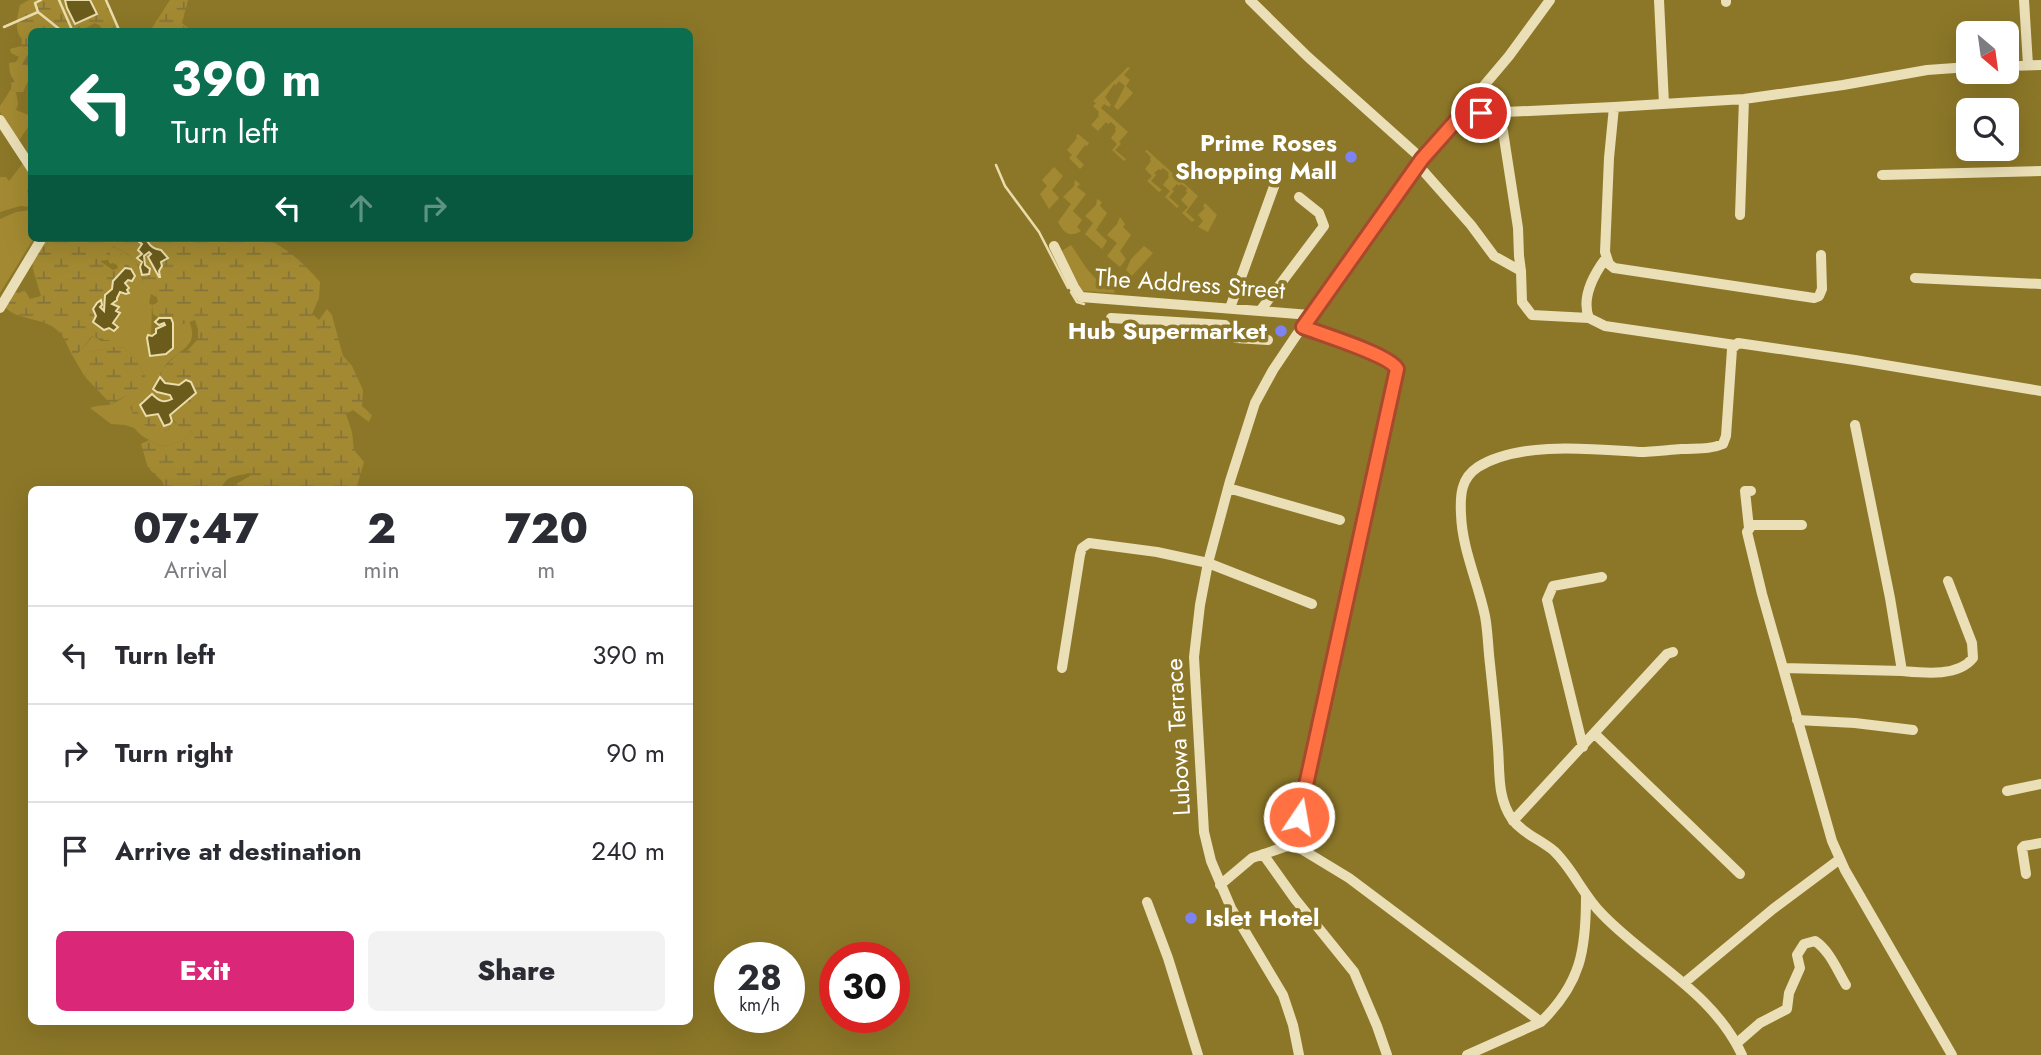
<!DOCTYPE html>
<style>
body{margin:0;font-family:Jost,sans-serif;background:#f2f2f3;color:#2b2b33;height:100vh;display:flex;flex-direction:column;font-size:26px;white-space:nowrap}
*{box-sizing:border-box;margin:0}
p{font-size:23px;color:#7c7c81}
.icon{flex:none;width:38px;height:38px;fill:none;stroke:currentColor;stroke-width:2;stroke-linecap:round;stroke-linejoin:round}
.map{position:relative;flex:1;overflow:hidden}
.side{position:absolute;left:28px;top:486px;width:665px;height:539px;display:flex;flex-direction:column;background:#fff;border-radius:10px;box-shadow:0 7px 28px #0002}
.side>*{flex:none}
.hud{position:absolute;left:28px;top:28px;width:665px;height:214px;border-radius:10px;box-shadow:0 7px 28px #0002;background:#0b6e4f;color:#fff;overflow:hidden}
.needle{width:46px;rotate:151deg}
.fabs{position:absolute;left:1956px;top:21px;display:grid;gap:14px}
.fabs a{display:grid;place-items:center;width:63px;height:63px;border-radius:10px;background:#fff;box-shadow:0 7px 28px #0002;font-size:35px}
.speed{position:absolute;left:714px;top:942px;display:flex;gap:14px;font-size:35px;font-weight:700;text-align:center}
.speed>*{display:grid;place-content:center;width:91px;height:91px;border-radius:50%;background:#fff;box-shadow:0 7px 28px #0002;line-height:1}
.speed small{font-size:18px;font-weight:400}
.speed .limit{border:10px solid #d22;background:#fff;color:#111}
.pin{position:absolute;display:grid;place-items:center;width:60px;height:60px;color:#fff;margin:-30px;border:4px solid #fff;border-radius:50%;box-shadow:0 2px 7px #0007}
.me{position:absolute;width:77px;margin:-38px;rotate:12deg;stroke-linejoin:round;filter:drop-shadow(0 0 5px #0008)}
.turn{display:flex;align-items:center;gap:24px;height:147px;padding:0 28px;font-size:32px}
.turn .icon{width:91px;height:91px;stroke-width:2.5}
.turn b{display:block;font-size:49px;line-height:60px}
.lanes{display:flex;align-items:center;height:66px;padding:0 28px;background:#0003;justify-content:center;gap:35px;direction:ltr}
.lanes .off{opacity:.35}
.eta{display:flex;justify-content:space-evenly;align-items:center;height:119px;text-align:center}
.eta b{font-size:42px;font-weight:800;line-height:49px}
.primary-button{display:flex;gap:14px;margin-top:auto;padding:14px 28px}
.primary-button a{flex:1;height:80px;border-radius:10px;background:#db2777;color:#fff;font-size:28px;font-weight:800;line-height:80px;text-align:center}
.primary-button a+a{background:#f2f2f3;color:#2b2b33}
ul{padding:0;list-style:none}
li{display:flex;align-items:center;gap:21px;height:98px;padding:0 28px;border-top:2px solid #e1e1e2}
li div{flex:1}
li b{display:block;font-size:26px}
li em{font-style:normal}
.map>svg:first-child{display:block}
</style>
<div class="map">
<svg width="2041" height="1055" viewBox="0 0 2041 1055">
<defs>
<pattern id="forest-firs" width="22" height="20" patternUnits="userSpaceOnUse" patternTransform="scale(1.75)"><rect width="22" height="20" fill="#a38a32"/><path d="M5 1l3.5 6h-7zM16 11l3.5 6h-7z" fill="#85743b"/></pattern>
<pattern id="wetland-marsh" width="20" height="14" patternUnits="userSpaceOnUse" patternTransform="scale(1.75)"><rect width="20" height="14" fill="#a38a32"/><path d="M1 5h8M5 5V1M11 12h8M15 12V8" fill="none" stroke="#85743b"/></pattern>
</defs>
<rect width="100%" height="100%" fill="#8c7728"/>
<!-- green -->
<path fill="#a38a32" d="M1128,67L1130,68L1124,75L1130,80L1126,86L1133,93L1118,110L1114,107L1125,86L1119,81L1116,85L1114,84L1105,97L1111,105L1109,107L1104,104L1101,108L1128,132L1119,142L1121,144L1115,150L1126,159L1124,161L1112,150L1117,144L1111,138L1116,131L1115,129L1116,127L1111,122L1108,124L1106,122L1098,131L1091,125L1099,116L1098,114L1099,112L1093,106L1096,103L1093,101Z
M11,89L16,92L18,104L16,110L31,116V124H30L18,142L0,112V106Z
M1078,134L1089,143L1087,146L1085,145L1076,157L1084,165L1080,169L1069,158L1072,155L1067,150L1077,138L1076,136Z
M1147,150L1198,196L1186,212L1195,220L1192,222L1182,213L1188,207L1181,200L1187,193L1186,191L1187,188L1181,184L1179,186L1177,184L1172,189L1174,191L1169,197L1179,206L1177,208L1165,197L1170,191L1163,185L1169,177L1168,175L1169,173L1163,168L1161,170L1159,169L1154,173L1156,175L1151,181L1162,190L1159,192L1147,181L1152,176L1145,169L1151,161L1150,159L1151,157L1145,151Z
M23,163L31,178V189L27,190L31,207L20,206L0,212V177H6L9,181Z
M1054,167L1063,176L1052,190L1059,198L1049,209L1040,194L1047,186L1042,180Z
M1075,180L1080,184L1077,187L1086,194L1073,211L1082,220L1077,227L1081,231C1069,238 1064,233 1058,222L1071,204L1063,197L1074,186Z
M1097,199L1102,202L1100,206L1107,213L1096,230L1107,241L1102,249L1085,234L1093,223L1085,216L1096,205Z
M1205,203L1217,215L1208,232L1198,227L1203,221L1198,215L1205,208L1203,206Z
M31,210L32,238H34L0,293V219L16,212Z
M1120,217L1125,224L1123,227L1131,235L1120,251L1126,259L1120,267L1107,256L1117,243L1107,235L1117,224Z
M1071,245L1087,269L1094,277L1106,285L1113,275L1118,278L1115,282L1122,287L1120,289H1115L1114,293L1084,291L1075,283L1061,254L1063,250Z
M111,246C132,255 139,260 143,283L155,288L156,297L151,294L149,303L152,305L151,336L147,338L150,356L173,348V323L171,318L174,315L178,319L189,321C201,348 176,350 164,367C160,373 157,382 153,388L157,392L170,395L172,399C163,404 159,400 151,394L147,399H138L168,431L172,421C178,425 190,428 193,434L180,442L162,447L142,436L134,428L125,425L111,424L90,408C97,405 100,406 108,405C123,402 135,386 145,376L135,358L125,348L115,347L91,352V361L85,377L72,355L79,352L93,336L101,341H109L119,308L111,304L120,292H124L129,288L125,283L135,276L121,253L117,265L113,263L110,264L108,260Z
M1144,246L1153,253L1132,276L1126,270L1131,259Z"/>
<!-- forest -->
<path fill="url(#forest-firs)" d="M21,46L31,52V58L26,64L31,69V79L28,81L23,92H16L11,89C13,79 9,73 9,63L16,62L19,57L11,53L10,49Z"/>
<!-- wetland -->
<path fill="url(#wetland-marsh)" d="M29,0H65L67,8L96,14L90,0H106L120,31H104L99,25L95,23L80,31L32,32L31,52L21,46L22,39C14,31 17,16 20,5Z
M170,0H188L182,23L192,31H150Z
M41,238H68L72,240C83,235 99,237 110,242L111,238H125V240L135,239L142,244L140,267L128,254L112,246L108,260L100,261L113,270L118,268L117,265L121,252L131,269L125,268L113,281L112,289L105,295L106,307L104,312L100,307L101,301L93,322L103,330L109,328L114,330L118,327L117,337C107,342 103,340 92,336L79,352L72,355C68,348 64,335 57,330C43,317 18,321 5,307L11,292L20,293L24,289L30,299L41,296L29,256Z
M150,238H260C284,243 304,264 320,282L319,298L312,314L319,320L327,309L332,315L343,356L352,366L363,390L362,406L372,415L369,422L353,410L346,414L352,432L354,450L364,462L356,489L338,490L328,487L324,490H236L234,485L250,476L249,473C236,477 226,474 221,490H166L162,481L148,468L141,444L149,440L162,447L180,442L193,434L191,431L179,426L169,415L196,393L191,382L186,380L180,385L165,383L160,377L163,368L183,349L185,353L198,339V329L195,320L181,325L174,315L171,318H159L153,314L152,305L158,302L154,288L143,283L142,275L144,276V256L149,252L151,263L159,271L155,250L147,241Z
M115,347L125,348L135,358L145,376L139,388L111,404L85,377L91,361V352Z
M138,399H147L141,405L146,416L158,413L161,416L163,426L170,424L168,431C152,431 131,422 130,404Z"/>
<!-- water -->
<path fill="#6c5c1c" stroke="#eadcab" stroke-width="2" d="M65,0H90L97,14L75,24L67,8Z
M125,238H150L147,241C151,247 154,249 161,250L168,258L161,262L162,266L159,271L160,277H159L148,257L151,254L149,252L144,256L145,265L150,269L149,274L142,275L140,267L142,262L137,258L142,254L138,250L142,244L135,239L130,241Z
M125,268L131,269L135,276L132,281L128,280L125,283L129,288L127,290L129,293L126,294L120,292L117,298V300L112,304L119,307L116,311L120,313L113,323L118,327L114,331L109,328L104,330L93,322L96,316L93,309L97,303L101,300L102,305L100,307L104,311L105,295L112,289L113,281Z
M159,318H171L173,323V348L166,354L150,356L147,338L148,335L152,336L156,333V329L165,325L164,323L159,325L155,322Z
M160,377L165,383L179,385L186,380L191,382L196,393L170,415L172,421L170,424L164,426L158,414L146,416L140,405L152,394C158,400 163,404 172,399L170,395L157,392L153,389Z"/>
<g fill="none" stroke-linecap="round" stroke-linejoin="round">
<!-- stream -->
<path stroke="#eadcab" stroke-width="2.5" d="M59,0L73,32
M106,0L120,32
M38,12L58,28
M4,27L38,12L35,3L41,0
M53,32L58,28L62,32
M996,165L1005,186L1039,232L1068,288
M1071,292L1077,302L1084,304"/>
<!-- minor -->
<path stroke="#eadfb7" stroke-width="10" d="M1250,0L1308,57L1422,159
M1659,0L1664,104
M2024,0L2028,65
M1726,2V0
M2007,66L2041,65
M1614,107L1609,158L1605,252L1609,264L1614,268L1814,298L1819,296L1822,289L1821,255
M1500,112L1518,228L1519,256L1521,271
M1462,114L1614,107L1744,99L1843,85L1927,70L1969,67
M0,120L32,169
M1418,165L1471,225L1494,256L1521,271L1522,302L1532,315L1589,318
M1882,175L2041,171
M1740,215L1744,99
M1054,246L1074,287L1081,297L1310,315
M1606,258C1594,274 1581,298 1589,318L1605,326L1735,345
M1915,278L2041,284
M0,308L42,238
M1230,308L1276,181
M1260,311L1324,226L1319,213L1299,197
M1111,318L1225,325L1236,338L1268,340
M1303,327C1321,334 1390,355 1397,369L1293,844L1349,878L1541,1022
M1228,488L1340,520
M1802,525H1752L1747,532L1762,594L1832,841L1845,870L1952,1055
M1749,528L1745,491H1751
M1062,668L1080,555L1082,548L1089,543L1157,552L1208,563L1312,604
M1783,668L1902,671L1890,598L1855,425
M1902,671C1924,673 1958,677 1973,658L1972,643L1948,581
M1797,720L1855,723L1913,730
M1595,734L1740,874
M1583,747L1547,600L1553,586L1602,577
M2007,791L2041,784
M1513,821L1667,654L1673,652
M1263,854L1295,899L1354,972L1377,1026L1387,1055
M2026,874L2022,848L2024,846L2041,843
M1220,885L1252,858L1293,844
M1147,902L1168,958L1198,1055
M1684,983L1773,909L1840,859
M1737,1043L1760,1023L1787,1009L1789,993L1800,968L1797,955L1804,944L1815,941C1830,951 1837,970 1846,985
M1299,1055L1293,1025L1283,995L1231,908L1211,861L1204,832L1194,657L1200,605L1208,563L1230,481L1255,403L1273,370L1310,315L1422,159L1509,56L1550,0
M1467,1055L1541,1022C1581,983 1586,950 1586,897
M1742,1055C1713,992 1648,962 1602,914C1583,895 1573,869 1554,851C1541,840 1522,833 1512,819C1497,797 1500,773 1498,748C1496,720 1493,692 1490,664C1488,648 1488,632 1485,616C1478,582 1462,549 1461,514C1460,495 1461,478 1478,467C1519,441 1592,449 1639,452C1653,452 1667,450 1681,449C1696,448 1709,450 1723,444L1726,436L1732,349L1738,343L1855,360L2041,391"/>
</g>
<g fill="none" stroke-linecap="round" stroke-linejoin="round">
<!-- route casing -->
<g stroke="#a6492c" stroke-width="18">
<path id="route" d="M1299,817L1397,369C1390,355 1321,334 1303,327L1422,159L1462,114L1481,113"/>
</g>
<!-- route -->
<use href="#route" stroke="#ff7043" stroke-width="12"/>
</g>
<!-- markers -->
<g fill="#7d83f2" stroke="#8c7728" stroke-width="2.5">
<circle cx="1351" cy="157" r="7"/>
<circle cx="1281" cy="331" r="7"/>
<circle cx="1191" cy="918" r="7"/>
</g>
<g text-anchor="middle" stroke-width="7" stroke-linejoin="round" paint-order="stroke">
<!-- poi labels -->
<g font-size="24" font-weight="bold" fill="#fff" stroke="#8c7728" text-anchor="end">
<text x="1337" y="151">Prime Roses<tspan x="1337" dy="28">Shopping Mall</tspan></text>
<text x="1267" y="339">Hub Supermarket</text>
<text x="1205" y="926" text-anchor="start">Islet Hotel</text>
</g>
<!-- street labels -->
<g font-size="24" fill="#fff" stroke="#8c7728">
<text transform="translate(1190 284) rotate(4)" y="8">The Address Street</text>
<text transform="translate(1178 737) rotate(-93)" y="8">Lubowa Terrace</text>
</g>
</g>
</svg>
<div class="fabs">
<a><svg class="needle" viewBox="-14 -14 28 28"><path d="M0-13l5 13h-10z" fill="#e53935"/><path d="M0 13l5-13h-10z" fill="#7c7c81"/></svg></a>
<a><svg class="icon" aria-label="search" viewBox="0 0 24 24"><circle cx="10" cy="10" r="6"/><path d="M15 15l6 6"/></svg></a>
</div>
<div class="speed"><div>28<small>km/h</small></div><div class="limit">30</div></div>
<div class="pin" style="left:1481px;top:113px;background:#d93025"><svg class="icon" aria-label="arrive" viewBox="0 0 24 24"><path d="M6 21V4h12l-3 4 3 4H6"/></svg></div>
<svg class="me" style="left:1299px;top:817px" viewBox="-20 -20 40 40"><circle r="17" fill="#ff7043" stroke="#fff" stroke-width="3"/><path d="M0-11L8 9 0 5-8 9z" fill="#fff"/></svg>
<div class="hud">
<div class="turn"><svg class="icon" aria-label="left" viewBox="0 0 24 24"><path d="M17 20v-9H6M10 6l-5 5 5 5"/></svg><div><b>390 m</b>Turn left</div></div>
<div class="lanes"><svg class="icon" aria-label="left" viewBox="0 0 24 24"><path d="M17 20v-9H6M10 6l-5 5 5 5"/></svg><svg class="icon off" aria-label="ahead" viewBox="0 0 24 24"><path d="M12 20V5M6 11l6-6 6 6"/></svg><svg class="icon off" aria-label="right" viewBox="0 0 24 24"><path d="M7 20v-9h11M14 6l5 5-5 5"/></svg></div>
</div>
<section class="side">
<div class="eta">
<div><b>07:47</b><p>Arrival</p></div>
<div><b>2</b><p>min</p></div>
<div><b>720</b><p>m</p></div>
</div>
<ul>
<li><svg class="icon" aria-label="left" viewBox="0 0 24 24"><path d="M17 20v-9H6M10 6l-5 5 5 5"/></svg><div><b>Turn left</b></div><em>390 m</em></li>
<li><svg class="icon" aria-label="right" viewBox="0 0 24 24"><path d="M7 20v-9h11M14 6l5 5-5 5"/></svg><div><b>Turn right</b></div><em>90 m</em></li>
<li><svg class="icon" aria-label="arrive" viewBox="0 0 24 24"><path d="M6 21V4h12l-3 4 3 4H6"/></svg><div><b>Arrive at destination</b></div><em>240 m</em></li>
</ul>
<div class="primary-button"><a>Exit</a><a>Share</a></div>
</section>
</div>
